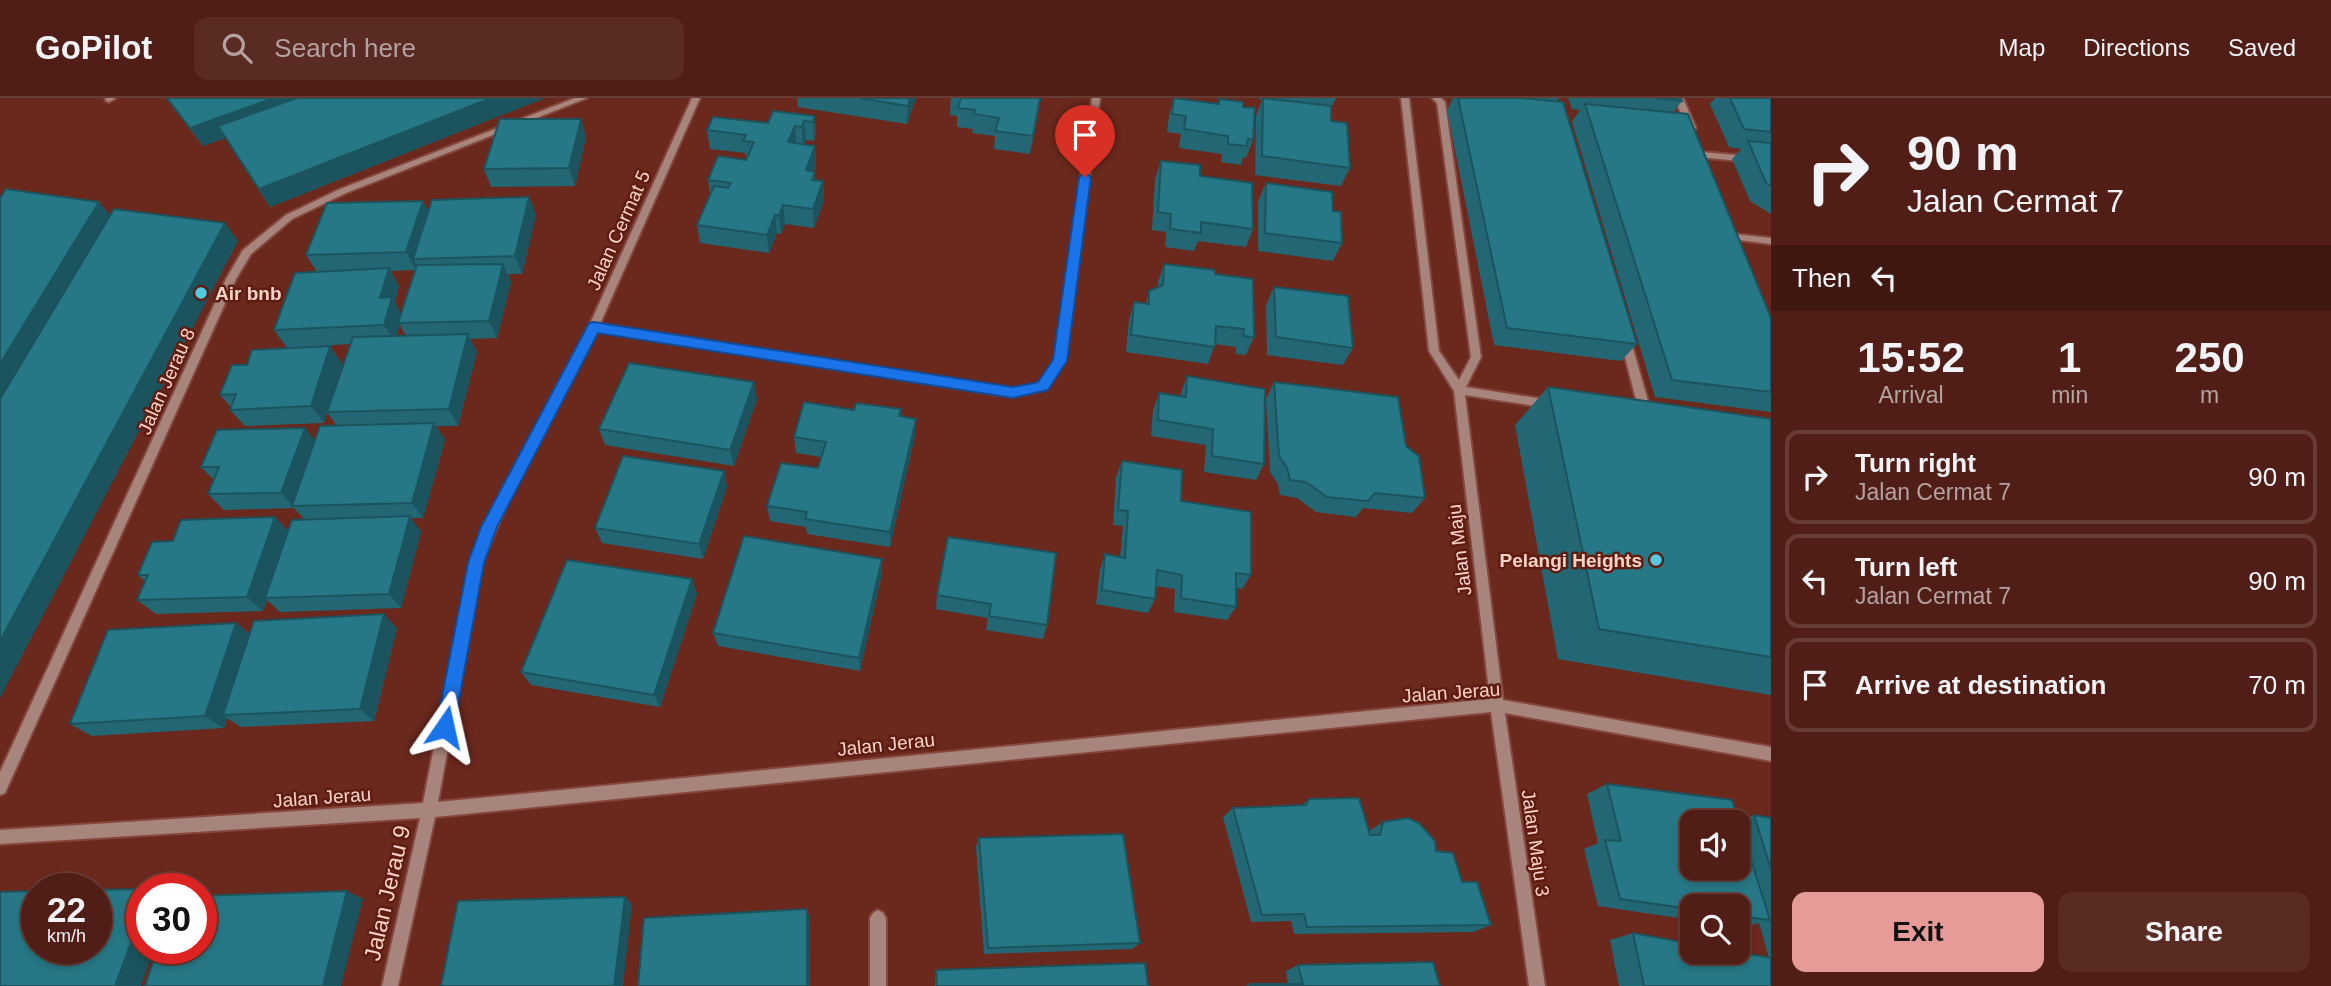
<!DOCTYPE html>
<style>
body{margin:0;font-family:Arial,sans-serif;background:#5a2b23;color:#f1f3f6;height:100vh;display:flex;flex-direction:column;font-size:26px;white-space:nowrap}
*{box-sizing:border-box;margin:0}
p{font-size:23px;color:#b4a2a1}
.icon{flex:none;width:38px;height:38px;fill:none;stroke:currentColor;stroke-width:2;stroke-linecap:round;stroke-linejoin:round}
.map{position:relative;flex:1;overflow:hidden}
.details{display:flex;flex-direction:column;background:#501e16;width:560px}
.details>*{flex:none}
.hud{background:#501e16;color:#f1f3f6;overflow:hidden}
.fabs{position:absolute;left:1680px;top:712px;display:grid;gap:14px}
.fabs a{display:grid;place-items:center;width:70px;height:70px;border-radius:14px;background:#501e16;box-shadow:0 4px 10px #0003,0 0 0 2px #673c35;font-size:35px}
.speed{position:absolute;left:21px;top:775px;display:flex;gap:14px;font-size:35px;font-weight:700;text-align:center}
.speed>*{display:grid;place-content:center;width:91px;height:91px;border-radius:50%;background:#501e16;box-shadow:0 4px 10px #0003,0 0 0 2px #673c35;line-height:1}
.speed small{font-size:18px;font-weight:400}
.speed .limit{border:10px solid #d22;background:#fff;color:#111}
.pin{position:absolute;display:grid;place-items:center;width:60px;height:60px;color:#fff;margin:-72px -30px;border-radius:50% 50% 50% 0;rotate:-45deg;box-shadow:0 0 7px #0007}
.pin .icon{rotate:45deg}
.me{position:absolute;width:77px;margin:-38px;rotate:11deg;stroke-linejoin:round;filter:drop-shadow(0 0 5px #0008)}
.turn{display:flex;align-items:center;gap:24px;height:147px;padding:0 21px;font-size:32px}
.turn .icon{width:91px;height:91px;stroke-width:2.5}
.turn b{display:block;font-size:49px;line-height:60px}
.then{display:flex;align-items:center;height:66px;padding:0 21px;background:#0003;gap:14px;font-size:26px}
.eta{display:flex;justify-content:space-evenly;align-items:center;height:119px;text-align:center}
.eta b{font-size:42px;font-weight:700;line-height:49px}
.action{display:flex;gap:14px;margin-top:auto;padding:14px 21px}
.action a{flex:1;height:80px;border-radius:14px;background:#e69b98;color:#111;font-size:28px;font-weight:700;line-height:80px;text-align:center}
.action a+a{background:#5a2b23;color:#f1f3f6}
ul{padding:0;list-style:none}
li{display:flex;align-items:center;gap:21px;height:94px;margin:0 14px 10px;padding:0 7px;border:4px solid #673c35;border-radius:14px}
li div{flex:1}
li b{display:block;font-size:26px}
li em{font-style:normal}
header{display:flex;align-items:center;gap:42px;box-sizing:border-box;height:98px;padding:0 35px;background:#501e16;border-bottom:2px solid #673c35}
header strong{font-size:33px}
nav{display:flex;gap:38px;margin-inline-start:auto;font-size:24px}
.search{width:490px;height:63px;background:#5a2b23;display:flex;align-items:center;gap:18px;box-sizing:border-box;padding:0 24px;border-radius:14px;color:#b4a2a1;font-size:26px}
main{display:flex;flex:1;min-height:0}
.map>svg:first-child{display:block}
</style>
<header>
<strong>GoPilot</strong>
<div class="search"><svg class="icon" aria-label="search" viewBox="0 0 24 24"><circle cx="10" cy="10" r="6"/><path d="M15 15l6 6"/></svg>Search here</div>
<nav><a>Map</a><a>Directions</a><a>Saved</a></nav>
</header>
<main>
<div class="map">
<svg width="1771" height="888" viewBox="0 0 1771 888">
<rect width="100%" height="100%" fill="#6b281d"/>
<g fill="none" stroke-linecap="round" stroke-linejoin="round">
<!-- minor casing -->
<g stroke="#85473c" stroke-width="4">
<path id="minor" d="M105,0H116L109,4L106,3Z
M575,0H587L346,95L292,121L251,156L236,181L5,695L0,697V674L226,181L243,152L286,117L340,91Z
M692,0H700L600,226L1013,291L1039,285L1055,262L1092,0H1100L1065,263L1047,291L1013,299L597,233L508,404L482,465L438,704L1490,601L1454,293L1429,253L1401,0H1409L1439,253L1459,282L1471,259L1437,5L1432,0H1441L1445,4L1481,259L1466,289L1549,302L1555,306L1549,310L1465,297L1503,602L1771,649V663L1505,615L1545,888H1529L1491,614L435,719L398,888H382L420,720L0,746V732L423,705L470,465L498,400L589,228Z
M1675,0H1683L1696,30L1694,32L1691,33L1686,30Z
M1701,54L1771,60V66L1698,59L1696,57Z
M1734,136L1771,140V146L1731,141L1729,139Z
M1625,236L1630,240L1652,317L1646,321L1640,317L1620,240Z
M878,812L883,815L886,820V888H870V820L873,815Z"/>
</g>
<!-- minor -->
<use href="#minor" fill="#a7857d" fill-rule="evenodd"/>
</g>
<!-- wall -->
<path fill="#226773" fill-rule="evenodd" d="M166,0H545L270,109L225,40L203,48Z
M797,0H916L907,26L798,9Z
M951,0H1041L1030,56L994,51L995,38L972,35L973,31L957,29V18L950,17Z
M1174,0L1218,6L1219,1L1243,9L1253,42L1246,60L1243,59L1241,67L1221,64L1222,56L1179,50L1181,36L1167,34L1169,18Z
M1259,0H1336L1332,8H1331V23L1350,70L1341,88L1255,77L1256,18L1262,2L1259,1Z
M1453,0H1559L1557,4L1637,246L1621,263L1494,247L1447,12Z
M1568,0H1681L1682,3L1673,15L1771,220V314L1655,299L1572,24L1580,12L1572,11Z
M1715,0H1771V116L1750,103L1732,61L1741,51L1729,49L1710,6Z
M815,18L816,36L814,43L806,42L804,46L815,48L816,66L814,73L815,82L823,83L824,102L814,130L785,126L781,136L777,135L769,155L700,145L697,127L710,96L708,82L746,61L745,55L710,51L707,32L768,25Z
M581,21L586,39L575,88L491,89L484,71Z
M1161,63L1200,78L1253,131L1246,149L1198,143L1194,153L1165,149L1166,134L1152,132L1155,81Z
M1266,85L1333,113L1342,145L1333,163L1258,153V103Z
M428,113L536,117L522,176H508L511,184L497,240L470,241L477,254L458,328H436L445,342L423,420H411L421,434L401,510L280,514L267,502L263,513L156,516L137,502L145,483L138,477L173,443L275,419L288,433L304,421L294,410L224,412L208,396L214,382L201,369L315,342L337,328L327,314L324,325L245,328L230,312L231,309L220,297L247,267L330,248L342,266L327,314L350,246L287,250L274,232L317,174L306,157ZM415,172L401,216L395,204L399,188L391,173ZM400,227L406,238H396Z
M1164,166L1215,176L1254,239L1246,257L1236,256V249L1215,246L1208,266L1126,254L1129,222L1134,204L1146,206L1149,193L1158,189V184Z
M1274,189L1353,250L1343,267L1267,257L1266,207Z
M1187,278L1264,366L1256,382L1204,374L1206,347L1151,338L1153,312L1159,295L1180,298L1181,295Z
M1274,284L1406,348L1425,400L1412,415L1363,410L1356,419L1316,414L1297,400L1280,397L1278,386L1270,374L1266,301Z
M1548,289L1771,321V597L1558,561L1515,327Z
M757,301L734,368L605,347L599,331Z
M901,311V318L915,337L890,449L807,436L806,429L770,423L767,408L818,370L821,359L796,355L794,339L854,312Z
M1122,363L1181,403L1251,477L1242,491L1236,490V509L1227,522L1174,514L1175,491L1156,488L1155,501L1148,515L1096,506L1100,471L1105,456L1120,459L1123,428L1113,427L1116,379Z
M724,373L727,389L703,461L602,445L595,430Z
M948,439L1047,527L1043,541L986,532L988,520L936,511L937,497Z
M882,475L860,573L718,548L713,535Z
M692,481L697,496L660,609L531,587L521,574Z
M236,525L250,536L397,530L374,623L241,629L227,620L224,630L92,638L70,626Z
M1607,686L1739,723L1754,717L1771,720V888H1619L1610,842L1633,835L1769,860L1759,825L1743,829L1738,828V808H1692V822L1598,808L1584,751L1598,745L1587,696Z
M1309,701L1369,733L1383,724L1436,753L1462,784L1491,827L1473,834L1294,836L1291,823L1251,824L1223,719L1233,710L1302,707Z
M979,740L1140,845L1132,851L984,856L976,749Z
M1298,867L1440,888H1246L1250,886H1288L1286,873Z
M936,872L1148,888H935V878Z"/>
<!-- shaded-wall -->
<path fill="#1b545e" d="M274,0H335L203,48L190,30Z
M491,0H545L270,109L259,91Z
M910,0H916L907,26L908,8Z
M1040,0H1041L1030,56L1033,38Z
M815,18L816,36L814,43L813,24Z
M581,21L586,39L575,88L569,70Z
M804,23L806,42L803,47L802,29Z
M795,28L796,46L788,44Z
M815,48L816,66L807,91L806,72Z
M823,83L824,102L814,130L813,111Z
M529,99L536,117L522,176L515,158Z
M423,103L432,121L413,161L417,168L416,172L406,154Z
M99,104L114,122L0,315V266Z
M783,107L785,126L781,136L779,118Z
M775,117L777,135L769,155L767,137Z
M225,125L238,143L0,600V543Z
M503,166L511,184L497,240L489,223Z
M389,170L399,188L395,204L402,217L398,225L400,227L395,244L384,227L380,200Z
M468,236L477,254L458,328L449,311Z
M330,248L342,266L324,325L311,308Z
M754,284L757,301L734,368L730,352Z
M916,321L915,337L890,449V434Z
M434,325L445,342L423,420L412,405Z
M305,330L318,346L293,408L281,395Z
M724,373L727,389L703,461L699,446Z
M410,418L421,434L401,510L389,496Z
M275,419L290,435L265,500L267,502L263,513L247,499Z
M882,461V475L860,573L859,560Z
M692,481L697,496L660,609L654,597Z
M384,516L397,530L374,623L360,611Z
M236,525L253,539L223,617L227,620L224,630L205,618Z
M347,793L363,801L341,888H323Z
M625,799L632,806L623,888H614Z
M807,811L809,818L810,888H807Z
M142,815V850H154L141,888H115Z"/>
<!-- building -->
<path fill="#277886" stroke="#1b545e" stroke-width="2" fill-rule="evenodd" d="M167,0H274L190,30Z
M297,0H491L259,91L218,28Z
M859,0H910L908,8Z
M961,0H1040L1033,38L995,33L999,20L974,16L975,12L958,10Z
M1174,0L1219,6V1L1243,4V9L1255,10L1253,42L1248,41L1247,48L1228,46V38L1184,31L1186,18L1172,16Z
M1263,0L1331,8V23L1347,25L1350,70L1262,58Z
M1458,0H1521L1563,4L1637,246L1507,230Z
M1657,0H1681L1682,3Z
M1730,0H1771V34L1744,31Z
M1585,6L1688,16L1771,220V294L1672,282Z
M773,13L815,18L813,24L804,23L802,29L795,28L788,44L815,48L806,72L815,74L812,82L823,83L813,111L783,107L779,118L775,117L767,137L697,127L714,88L728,90L731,85L708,82L718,58L746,62L754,44L743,43L746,37L707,32L713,19L768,25Z
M500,21H581L569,70L484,71Z
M1748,43L1771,45V88L1766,85Z
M1161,63L1200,67V78L1252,85L1253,131L1201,124V135L1170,131L1171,116L1158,114Z
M1266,85L1332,94L1333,113L1341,114L1342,145L1265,135Z
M6,91L99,104L0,266V100Z
M529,99L515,158L413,161L432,102Z
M423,103L406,154L306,157L327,105Z
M114,111L225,125L0,543V301Z
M503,166L489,223L398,225L417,167Z
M1164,166L1215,172V176L1253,181L1254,239L1243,238L1244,231L1216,228L1215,249L1131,237L1134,204L1149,206V193L1163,187Z
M389,170L380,200L392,199L384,227L274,232L295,175Z
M1274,189L1348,198L1353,250L1276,239Z
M468,236L449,311L327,314L353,239Z
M330,248L311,308L230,312L236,296L220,297L232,267H247L252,252Z
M629,265L754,284L730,352L599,331Z
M1187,278L1265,291L1264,366L1212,358L1213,331L1158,322L1159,295L1186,299Z
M1274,284L1398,299L1406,348L1419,358L1425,400L1375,395L1368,403L1327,399L1306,384L1290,382L1287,370L1279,358Z
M1548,289L1771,321V559L1599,531Z
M804,304L854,312L856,305L901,311L899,318L916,321L890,434L805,421L807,414L767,408L781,365L818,370L826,344L794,339Z
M434,325L412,405L292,408L320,328Z
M305,330L281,395L208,396L219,369H201L217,332Z
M623,358L724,373L699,446L595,430Z
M1122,363L1182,372L1181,403L1251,414V477L1236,475V509L1181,500L1182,477L1157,472L1155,501L1102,492L1105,456L1125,460L1128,413L1118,412Z
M410,418L389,496L265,500L292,422Z
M275,419L247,499L137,502L148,477H138L152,444L173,443L181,422Z
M744,438L882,461L859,560L713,535Z
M948,439L1056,455L1047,527L989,518L991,506L937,497Z
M567,462L692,481L654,597L521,574Z
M384,516L360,611L223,617L254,523Z
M236,525L205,618L70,626L108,532Z
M1607,686L1732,702L1770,822L1738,818V808H1692V811L1620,801L1605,742L1621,743ZM1692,724H1738V770H1692Z
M1359,700L1370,737H1380L1383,724L1408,720L1419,725L1435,743L1436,753L1453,755L1462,784H1477L1491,827L1307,829L1304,816L1262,817L1233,710L1306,707L1309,701Z
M1754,717L1771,720V771Z
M1123,736L1140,845L988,850L979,740Z
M142,791V815L115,888H0V794L37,793V850H96V792Z
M347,793L323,888H145L158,850H201V798Z
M625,799L614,888H441L458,803Z
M807,811V888H638L644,820Z
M1633,835L1692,846V854H1737L1771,860V888H1644Z
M1433,864L1440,888H1250V886H1303L1298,867Z
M1145,865L1148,888H937L936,872Z"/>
<!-- route -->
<path fill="#1a73e8" stroke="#114b97" stroke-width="2" d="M1085,75L1091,79L1067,263L1048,292L1013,300L598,235L497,429L484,465L454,629L451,635L445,638L438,635L436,629L468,465L481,429L589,225L594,224L1013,289L1038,284L1053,262L1079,79Z"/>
<!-- markers -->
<g fill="#55cadf" stroke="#5f1d12" stroke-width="2.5">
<circle cx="201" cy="195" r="7"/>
<circle cx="1656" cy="462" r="7"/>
</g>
<g text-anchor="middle" stroke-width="5" stroke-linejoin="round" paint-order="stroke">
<!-- street labels -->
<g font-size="19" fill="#fcd2c9" stroke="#5f1d12">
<text transform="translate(618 132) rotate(-66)" y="7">Jalan Cermat 5</text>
<text transform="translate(166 283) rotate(-66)" y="7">Jalan Jerau 8</text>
<text transform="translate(1459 452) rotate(-97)" y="7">Jalan Maju</text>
<text transform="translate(1451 594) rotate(-4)" y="7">Jalan Jerau</text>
<text transform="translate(886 646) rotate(-6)" y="7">Jalan Jerau</text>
<text transform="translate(322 699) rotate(-4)" y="7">Jalan Jerau</text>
<text transform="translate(1536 745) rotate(82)" y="7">Jalan Maju 3</text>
</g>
<!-- poi labels -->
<g font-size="19" font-weight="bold" fill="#fcd2c9" stroke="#5f1d12" text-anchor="start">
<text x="215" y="202">Air bnb</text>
<text x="1642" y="469" text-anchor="end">Pelangi Heights</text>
</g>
<!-- near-street labels -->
<g font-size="23" fill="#fcd2c9" stroke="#5f1d12">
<text transform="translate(387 795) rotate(-77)" y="8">Jalan Jerau 9</text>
</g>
</g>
</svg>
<div class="fabs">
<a><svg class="icon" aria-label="sound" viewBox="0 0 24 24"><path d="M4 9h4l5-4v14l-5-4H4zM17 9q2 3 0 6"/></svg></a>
<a><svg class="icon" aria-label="search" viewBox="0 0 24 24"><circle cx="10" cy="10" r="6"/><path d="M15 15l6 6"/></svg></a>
</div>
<div class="speed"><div>22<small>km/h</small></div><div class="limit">30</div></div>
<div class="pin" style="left:1085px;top:79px;background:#d93025"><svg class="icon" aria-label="arrive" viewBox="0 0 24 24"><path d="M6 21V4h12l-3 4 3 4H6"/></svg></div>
<svg class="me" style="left:445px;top:629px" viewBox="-20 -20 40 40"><path d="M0-17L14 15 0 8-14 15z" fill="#1a73e8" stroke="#fff" stroke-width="4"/></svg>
</div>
<section class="details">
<div class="hud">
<div class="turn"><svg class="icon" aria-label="right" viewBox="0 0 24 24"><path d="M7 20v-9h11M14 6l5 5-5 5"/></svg><div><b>90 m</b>Jalan Cermat 7</div></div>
<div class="then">Then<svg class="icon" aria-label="left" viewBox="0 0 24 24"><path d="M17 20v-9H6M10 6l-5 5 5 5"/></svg></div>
</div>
<div class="eta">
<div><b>15:52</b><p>Arrival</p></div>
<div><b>1</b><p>min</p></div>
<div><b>250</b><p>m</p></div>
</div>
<ul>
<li><svg class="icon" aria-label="right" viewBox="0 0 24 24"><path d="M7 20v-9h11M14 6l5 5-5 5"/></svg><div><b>Turn right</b><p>Jalan Cermat 7</p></div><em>90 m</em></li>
<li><svg class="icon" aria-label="left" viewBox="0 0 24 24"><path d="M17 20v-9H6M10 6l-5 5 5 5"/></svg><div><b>Turn left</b><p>Jalan Cermat 7</p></div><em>90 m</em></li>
<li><svg class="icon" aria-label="arrive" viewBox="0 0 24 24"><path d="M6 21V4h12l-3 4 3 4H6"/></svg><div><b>Arrive at destination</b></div><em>70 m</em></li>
</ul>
<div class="action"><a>Exit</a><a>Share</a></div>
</section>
</main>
